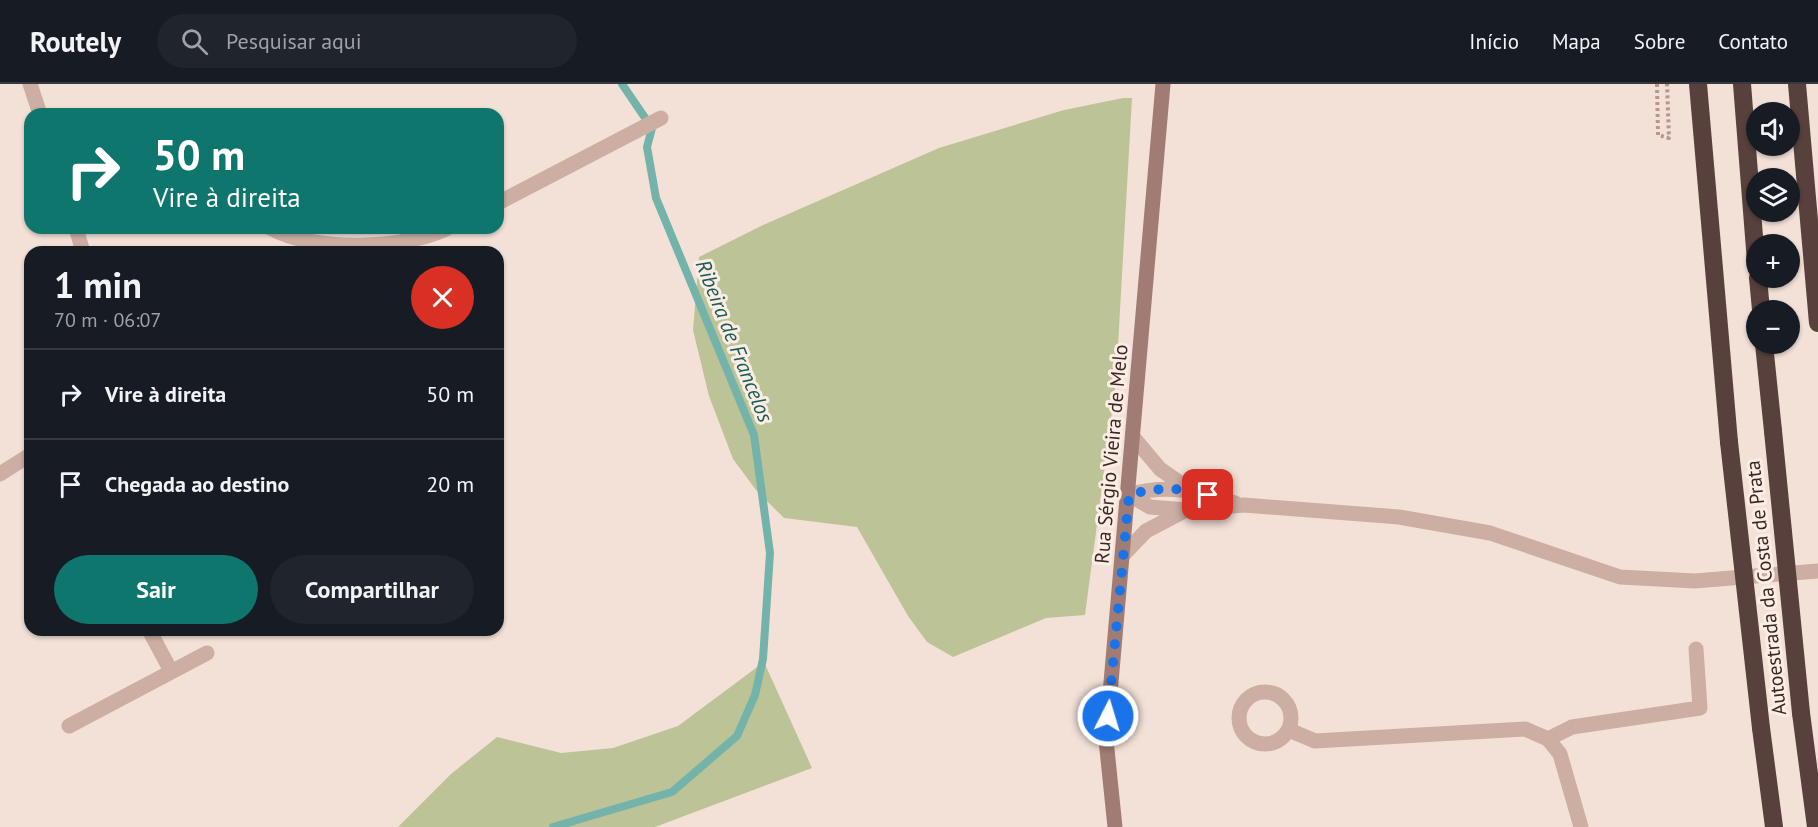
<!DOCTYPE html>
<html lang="pt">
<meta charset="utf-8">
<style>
body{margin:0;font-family:"PT Sans",sans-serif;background:#20242c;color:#f1f3f6;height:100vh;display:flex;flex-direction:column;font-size:22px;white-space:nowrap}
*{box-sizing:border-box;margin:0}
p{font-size:20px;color:#9ea1a6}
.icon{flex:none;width:33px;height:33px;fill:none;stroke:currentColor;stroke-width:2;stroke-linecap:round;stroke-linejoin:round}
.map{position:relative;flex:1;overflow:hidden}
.sheet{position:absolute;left:24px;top:162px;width:480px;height:390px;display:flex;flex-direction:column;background:#171b24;border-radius:18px;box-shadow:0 2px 4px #0004}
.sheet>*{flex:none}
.top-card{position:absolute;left:24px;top:24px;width:480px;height:126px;border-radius:18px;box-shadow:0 2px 4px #0004;background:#0f766e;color:#fff;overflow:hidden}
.buttons{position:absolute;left:1746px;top:18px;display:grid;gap:12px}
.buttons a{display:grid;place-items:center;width:54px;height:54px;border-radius:50%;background:#171b24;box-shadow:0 2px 4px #0004;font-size:30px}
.pin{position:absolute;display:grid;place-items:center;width:51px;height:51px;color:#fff;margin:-26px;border-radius:12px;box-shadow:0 3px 9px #0006}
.me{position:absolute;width:66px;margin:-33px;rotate:5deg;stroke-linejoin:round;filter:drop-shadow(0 0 4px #0008)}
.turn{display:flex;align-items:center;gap:21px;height:126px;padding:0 30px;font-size:27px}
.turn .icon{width:78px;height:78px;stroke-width:2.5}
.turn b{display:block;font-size:42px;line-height:51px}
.round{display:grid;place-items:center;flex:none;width:63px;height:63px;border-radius:32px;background:#20242c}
.summary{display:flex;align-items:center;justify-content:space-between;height:102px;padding:0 30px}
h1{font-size:36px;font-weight:700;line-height:45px}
.primary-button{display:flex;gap:12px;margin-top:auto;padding:12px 30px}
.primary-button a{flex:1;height:69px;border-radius:36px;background:#0f766e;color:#fff;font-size:24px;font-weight:700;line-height:69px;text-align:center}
.primary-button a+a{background:#20242c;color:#f1f3f6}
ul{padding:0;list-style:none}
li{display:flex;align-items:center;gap:18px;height:90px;padding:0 30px;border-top:2px solid #363941}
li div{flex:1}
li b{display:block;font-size:22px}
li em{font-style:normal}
header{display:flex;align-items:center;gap:36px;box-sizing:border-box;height:84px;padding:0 30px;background:#171b24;border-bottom:2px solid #363941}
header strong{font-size:28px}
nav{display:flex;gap:33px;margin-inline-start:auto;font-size:21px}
.search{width:420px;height:54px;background:#20242c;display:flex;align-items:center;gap:15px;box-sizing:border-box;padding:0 21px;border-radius:33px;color:#9ea1a6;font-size:22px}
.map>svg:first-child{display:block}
</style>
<header>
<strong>Routely</strong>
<div class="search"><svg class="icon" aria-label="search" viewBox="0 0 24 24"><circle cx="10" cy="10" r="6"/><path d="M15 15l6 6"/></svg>Pesquisar aqui</div>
<nav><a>Início</a><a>Mapa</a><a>Sobre</a><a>Contato</a></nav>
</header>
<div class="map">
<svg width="1818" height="743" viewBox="0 0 1818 743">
<rect width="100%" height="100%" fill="#f3e1d8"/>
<!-- green -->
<path fill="#bcc397" d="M1123,14H1132L1116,297L1085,531L1046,534L953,573L927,558L908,532L857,443L784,434L756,406L733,375L709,312L693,246L699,173L761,142L939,64L1064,26Z
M764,578L812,684L655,743H398L451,690L497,653L561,669L613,664L678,642Z"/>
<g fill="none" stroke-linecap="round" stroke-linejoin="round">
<!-- stream -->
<path stroke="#74b3aa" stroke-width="8" d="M553,743L672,708L737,652L755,611L763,575L770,469L754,351L656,114L647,63L652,44L622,0"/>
<!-- path -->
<path stroke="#b8988d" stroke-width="4" stroke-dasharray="3 3" stroke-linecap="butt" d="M1657,0L1658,51L1669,54L1667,0"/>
<!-- service -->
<path stroke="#ccaea3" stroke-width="15" d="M1548,655L1572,643L1700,624L1696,565"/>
<!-- minor -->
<path stroke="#ccaea3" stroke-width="15" d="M30,0L40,30
M498,119L661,34
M76,144L83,168
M270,144C313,168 404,166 448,144
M0,390L30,371
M149,546L171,587
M1239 634a26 26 0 1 1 52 0a26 26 0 1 1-52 0Z
M69,642L207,569
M1289,646L1315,657L1525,645L1548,655L1560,670L1581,743"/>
<!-- tertiary -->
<path stroke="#ccaea3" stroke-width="15" d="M1134,354L1160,385L1190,406
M1129,411L1150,423L1187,426L1244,421L1399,433L1490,449L1620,493L1695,497L1818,487
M1129,411C1169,399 1196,408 1235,419
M1123,471L1146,447L1186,426"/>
<!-- secondary -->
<path stroke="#a07c74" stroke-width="15" d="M1115,743L1106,656L1163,0"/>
<!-- motorway -->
<path stroke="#58403c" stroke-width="18" d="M1698,0L1729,358
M1742,0L1756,178
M1797,0L1818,239
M1758,194L1761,226
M1764,260L1773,347
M1801,629L1816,743
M1761,644L1774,743"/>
<!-- motorway-bridge -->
<path stroke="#58403c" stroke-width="18" d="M1773,347L1801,629
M1729,358L1761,644"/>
</g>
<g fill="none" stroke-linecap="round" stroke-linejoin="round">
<!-- route -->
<path stroke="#1a73e8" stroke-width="10" stroke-dasharray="0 18" d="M1108,632L1129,411C1156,403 1181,403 1208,411"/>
</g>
<g text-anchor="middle" stroke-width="6" stroke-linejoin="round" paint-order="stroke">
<!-- street labels -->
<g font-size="20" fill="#372826" stroke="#fbece4">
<text transform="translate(1111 370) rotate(-85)" y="7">Rua Sérgio Vieira de Melo</text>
<text transform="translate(1766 504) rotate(-96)" y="7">Autoestrada da Costa de Prata</text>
</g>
<!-- water labels -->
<g font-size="21" font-style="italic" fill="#185c54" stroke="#fbece4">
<text transform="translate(734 257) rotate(68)" y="7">Ribeira de Francelos</text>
</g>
</g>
</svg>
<div class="buttons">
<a><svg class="icon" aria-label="sound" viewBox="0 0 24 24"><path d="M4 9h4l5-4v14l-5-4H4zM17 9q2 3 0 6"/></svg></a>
<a><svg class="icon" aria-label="layers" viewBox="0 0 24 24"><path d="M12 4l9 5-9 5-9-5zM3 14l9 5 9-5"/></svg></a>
<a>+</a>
<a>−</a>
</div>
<div class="pin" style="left:1208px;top:411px;background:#d93025"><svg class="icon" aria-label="arrive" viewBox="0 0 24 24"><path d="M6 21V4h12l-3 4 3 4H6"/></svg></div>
<svg class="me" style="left:1108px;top:632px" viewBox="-20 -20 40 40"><circle r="17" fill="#1a73e8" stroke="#fff" stroke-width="3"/><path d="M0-11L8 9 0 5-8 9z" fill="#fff"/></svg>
<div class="top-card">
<div class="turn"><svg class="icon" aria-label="right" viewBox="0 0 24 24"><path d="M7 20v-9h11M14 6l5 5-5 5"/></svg><div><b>50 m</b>Vire à direita</div></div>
</div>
<section class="sheet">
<div class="summary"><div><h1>1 min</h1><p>70 m · 06:07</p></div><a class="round" style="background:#d93025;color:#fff"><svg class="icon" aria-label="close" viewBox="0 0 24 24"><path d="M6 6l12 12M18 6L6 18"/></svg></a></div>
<ul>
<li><svg class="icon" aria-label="right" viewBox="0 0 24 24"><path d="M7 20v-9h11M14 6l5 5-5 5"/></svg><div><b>Vire à direita</b></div><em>50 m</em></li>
<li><svg class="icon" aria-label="arrive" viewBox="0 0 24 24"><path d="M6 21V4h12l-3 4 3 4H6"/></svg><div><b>Chegada ao destino</b></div><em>20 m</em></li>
</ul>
<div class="primary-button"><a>Sair</a><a>Compartilhar</a></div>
</section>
</div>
